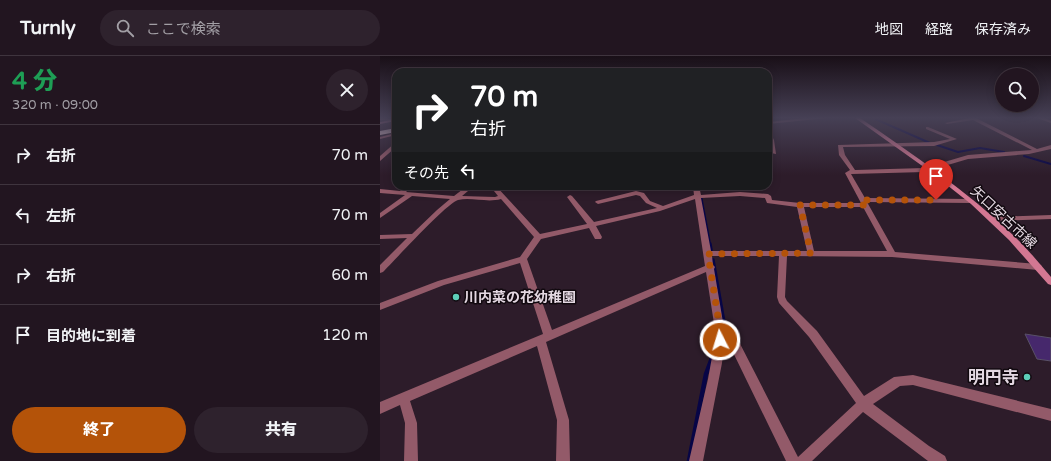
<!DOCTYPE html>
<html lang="ja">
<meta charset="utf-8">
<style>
body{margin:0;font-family:"Varela Round","Noto Sans JP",sans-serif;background:#2e222d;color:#f1f3f6;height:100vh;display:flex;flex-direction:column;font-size:15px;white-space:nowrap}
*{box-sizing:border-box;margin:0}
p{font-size:13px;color:#a29fa5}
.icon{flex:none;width:22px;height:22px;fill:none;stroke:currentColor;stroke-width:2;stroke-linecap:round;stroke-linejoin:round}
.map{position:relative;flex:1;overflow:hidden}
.sheet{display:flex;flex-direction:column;background:#221520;width:380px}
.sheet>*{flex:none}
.top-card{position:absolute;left:12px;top:12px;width:380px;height:122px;border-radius:12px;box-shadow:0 2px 10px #0003,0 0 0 1px #3f343e;background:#202124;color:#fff;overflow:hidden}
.tools{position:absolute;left:615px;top:12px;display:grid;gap:8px}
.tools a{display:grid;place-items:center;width:44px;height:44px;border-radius:50%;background:#221520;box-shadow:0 2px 10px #0003,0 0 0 1px #3f343e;font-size:20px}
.pin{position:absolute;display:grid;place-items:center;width:34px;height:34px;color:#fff;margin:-41px -17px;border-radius:50% 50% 50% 0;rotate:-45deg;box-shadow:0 0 4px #0007}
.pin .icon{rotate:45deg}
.me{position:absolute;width:44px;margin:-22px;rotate:355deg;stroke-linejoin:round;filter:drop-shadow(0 0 3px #0008)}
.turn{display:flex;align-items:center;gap:14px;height:84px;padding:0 12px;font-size:18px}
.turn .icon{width:52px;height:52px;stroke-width:2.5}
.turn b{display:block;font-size:28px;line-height:34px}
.then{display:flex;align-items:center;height:38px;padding:0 12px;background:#0003;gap:8px;font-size:15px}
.round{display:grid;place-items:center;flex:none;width:42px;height:42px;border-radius:21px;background:#2e222d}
.overview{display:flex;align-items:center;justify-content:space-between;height:68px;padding:0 12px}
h1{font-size:24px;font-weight:800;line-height:30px;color:#1e9e55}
.cta{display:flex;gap:8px;margin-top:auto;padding:8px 12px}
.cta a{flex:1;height:46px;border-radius:24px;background:#b45309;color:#fff;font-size:16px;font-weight:800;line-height:46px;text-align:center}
.cta a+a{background:#2e222d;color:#f1f3f6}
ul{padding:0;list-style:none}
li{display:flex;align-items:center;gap:12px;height:60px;padding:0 12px;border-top:1px solid #3f343e}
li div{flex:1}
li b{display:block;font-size:15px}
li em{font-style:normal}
header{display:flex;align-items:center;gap:24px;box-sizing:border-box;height:56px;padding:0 20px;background:#221520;border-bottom:1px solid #3f343e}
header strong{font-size:19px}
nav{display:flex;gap:22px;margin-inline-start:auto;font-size:14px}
.search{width:280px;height:36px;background:#2e222d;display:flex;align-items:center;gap:10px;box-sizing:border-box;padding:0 14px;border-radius:22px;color:#a29fa5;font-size:15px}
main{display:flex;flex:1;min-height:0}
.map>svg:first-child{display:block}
</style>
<header>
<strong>Turnly</strong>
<div class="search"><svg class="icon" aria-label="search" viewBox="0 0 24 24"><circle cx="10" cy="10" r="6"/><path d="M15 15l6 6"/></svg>ここで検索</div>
<nav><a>地図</a><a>経路</a><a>保存済み</a></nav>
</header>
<main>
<section class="sheet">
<div class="overview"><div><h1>4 分</h1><p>320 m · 09:00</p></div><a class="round"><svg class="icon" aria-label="close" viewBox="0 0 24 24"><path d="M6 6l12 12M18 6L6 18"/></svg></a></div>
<ul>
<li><svg class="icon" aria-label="right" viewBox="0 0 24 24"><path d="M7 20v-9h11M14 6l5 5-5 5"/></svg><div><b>右折</b></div><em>70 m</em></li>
<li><svg class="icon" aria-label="left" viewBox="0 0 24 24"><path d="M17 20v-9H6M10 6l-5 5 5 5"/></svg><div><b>左折</b></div><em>70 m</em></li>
<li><svg class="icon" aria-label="right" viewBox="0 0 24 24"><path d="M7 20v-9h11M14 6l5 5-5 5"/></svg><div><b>右折</b></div><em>60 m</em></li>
<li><svg class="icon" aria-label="arrive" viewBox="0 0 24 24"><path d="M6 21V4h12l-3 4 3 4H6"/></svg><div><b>目的地に到着</b></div><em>120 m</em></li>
</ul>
<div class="cta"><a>終了</a><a>共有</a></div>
</section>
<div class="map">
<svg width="671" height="405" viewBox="0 0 671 405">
<rect width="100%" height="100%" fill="#2d1c2a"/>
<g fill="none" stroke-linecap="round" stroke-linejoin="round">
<!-- stream-far3 -->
<path stroke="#070546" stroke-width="2" d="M493,62L550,87
M557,89L578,96L600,92L624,96
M644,100L671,108"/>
<!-- stream-far2 -->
<path stroke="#070546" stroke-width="2.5" d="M321,141L330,189"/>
<!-- stream-far1 -->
<path stroke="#070546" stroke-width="3.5" d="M330,188L331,194
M333,204L345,272"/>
<!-- stream -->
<path stroke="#070546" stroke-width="4.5" d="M309,405L326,318L332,302"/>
</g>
<!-- building -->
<path fill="#46286c" stroke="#595167" d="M645,278L671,282V305L657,303Z"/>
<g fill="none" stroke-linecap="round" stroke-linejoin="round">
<!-- street -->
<path fill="#935a69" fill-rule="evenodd" d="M0,62L15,63L16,65L0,64Z
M425,62H447L388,68V66Z
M589,62H596L657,93L671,89V93L649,98L588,103L544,116L471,118L485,142L591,143L594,145L591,147L487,146L515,196L658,208L661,209L662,211L661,213L658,214L512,201L407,200L405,241L407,245L437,275L484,340L514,321L533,319L671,353V365L533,329L520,330L493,348L549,390L565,400L567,405H548L483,356L432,405H406L346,282L345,281L342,307L323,405H309L328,323L334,290L335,274L326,216L166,286L189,364L190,405H176L177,364L157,290L30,345L37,367L38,405H24L25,367L20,349L0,358V346L163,278L140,207L64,229L0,254V247L58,225L140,201L154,181L121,143C107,147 92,141 78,144C68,146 14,205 3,216L0,217V209L27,182L0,183V179L32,178L57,154L70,143L32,140L0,162V157L25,139L0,137V133L20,135L25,130H32L26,136L74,140L87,130H94L82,140L115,141L118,140L110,130H116L160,178L207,168L187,141L190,139L192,140L214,166L277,152L266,147L260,140L256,139L218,148L215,146L216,145L256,135L264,137L270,145L283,150L314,139L313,130H319L321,139L360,136L388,138L391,140L392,144L420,147H481L465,117L470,114L459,99L458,89L554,86L570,83L546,73V71H548L577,83L554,90L463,91L465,99L475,114L544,112L588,99L652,94L593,64L567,68L565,67ZM360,140L385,142L387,147L417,151L427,195H331L321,142ZM315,143L325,210L172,274L147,203L161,183L209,172L215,183H221L222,181L216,170L280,155ZM424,151H483L507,195H434ZM332,200H399L397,241L399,247L429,281L476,347L418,401L354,276L344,272L334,213L335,211L333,209Z
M657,62H665L671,65V67Z
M388,76H390L394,84L396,98L391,97Z
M16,77V79L0,83V81Z
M16,86V91L0,105V100Z
M671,159V163L612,165L609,163L612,161Z"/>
<!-- secondary -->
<path fill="#d37792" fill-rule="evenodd" d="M475,62H480C534,99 587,135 634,180C647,192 659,207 671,221V229L668,228L629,184L591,148L548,114Z
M16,63V65L0,68V66Z"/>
<!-- highway -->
<path fill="#ecced5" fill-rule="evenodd" d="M16,72V76L0,79V75Z"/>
</g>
<!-- sky -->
<linearGradient id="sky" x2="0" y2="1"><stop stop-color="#190f17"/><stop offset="0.52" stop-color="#464055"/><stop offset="1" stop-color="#464055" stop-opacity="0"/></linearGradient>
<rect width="671" height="119" fill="url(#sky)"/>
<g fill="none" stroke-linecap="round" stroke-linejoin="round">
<!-- route -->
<path stroke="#b45309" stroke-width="7" stroke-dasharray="0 12.6" d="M340,284V274L328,198L431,197L420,149H485L482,144H556"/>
</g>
<!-- markers -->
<g fill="#5dceb9" stroke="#11090f" stroke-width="1.5">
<circle cx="76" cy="241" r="4"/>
<circle cx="647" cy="321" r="4"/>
</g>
<g text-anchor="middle" stroke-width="3" stroke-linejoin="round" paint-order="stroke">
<!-- street labels -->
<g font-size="14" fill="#e4d8e2" stroke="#11090f">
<text transform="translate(624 161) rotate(43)" y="5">矢口安古市線</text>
</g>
<!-- poi labels -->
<g font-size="14" font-weight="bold" fill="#e4d8e2" stroke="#11090f" text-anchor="start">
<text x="84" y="246">川内菜の花幼稚園</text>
</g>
<!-- near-poi labels -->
<g font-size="17" font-weight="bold" fill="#e4d8e2" stroke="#11090f" text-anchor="end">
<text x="639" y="327">明円寺</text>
</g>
</g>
</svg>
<div class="tools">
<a><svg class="icon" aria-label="search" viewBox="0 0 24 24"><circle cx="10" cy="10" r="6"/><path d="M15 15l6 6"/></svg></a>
</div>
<div class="pin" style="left:556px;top:144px;background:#d93025"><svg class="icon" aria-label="arrive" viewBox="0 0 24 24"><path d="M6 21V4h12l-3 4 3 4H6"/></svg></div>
<svg class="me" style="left:340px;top:284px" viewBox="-20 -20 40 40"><circle r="17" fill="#b45309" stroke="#fff" stroke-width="3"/><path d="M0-11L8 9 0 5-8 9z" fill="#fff"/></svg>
<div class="top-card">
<div class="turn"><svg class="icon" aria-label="right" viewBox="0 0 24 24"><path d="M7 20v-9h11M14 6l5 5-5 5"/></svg><div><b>70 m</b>右折</div></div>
<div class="then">その先<svg class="icon" aria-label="left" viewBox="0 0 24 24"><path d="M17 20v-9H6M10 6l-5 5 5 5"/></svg></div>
</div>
</div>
</main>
